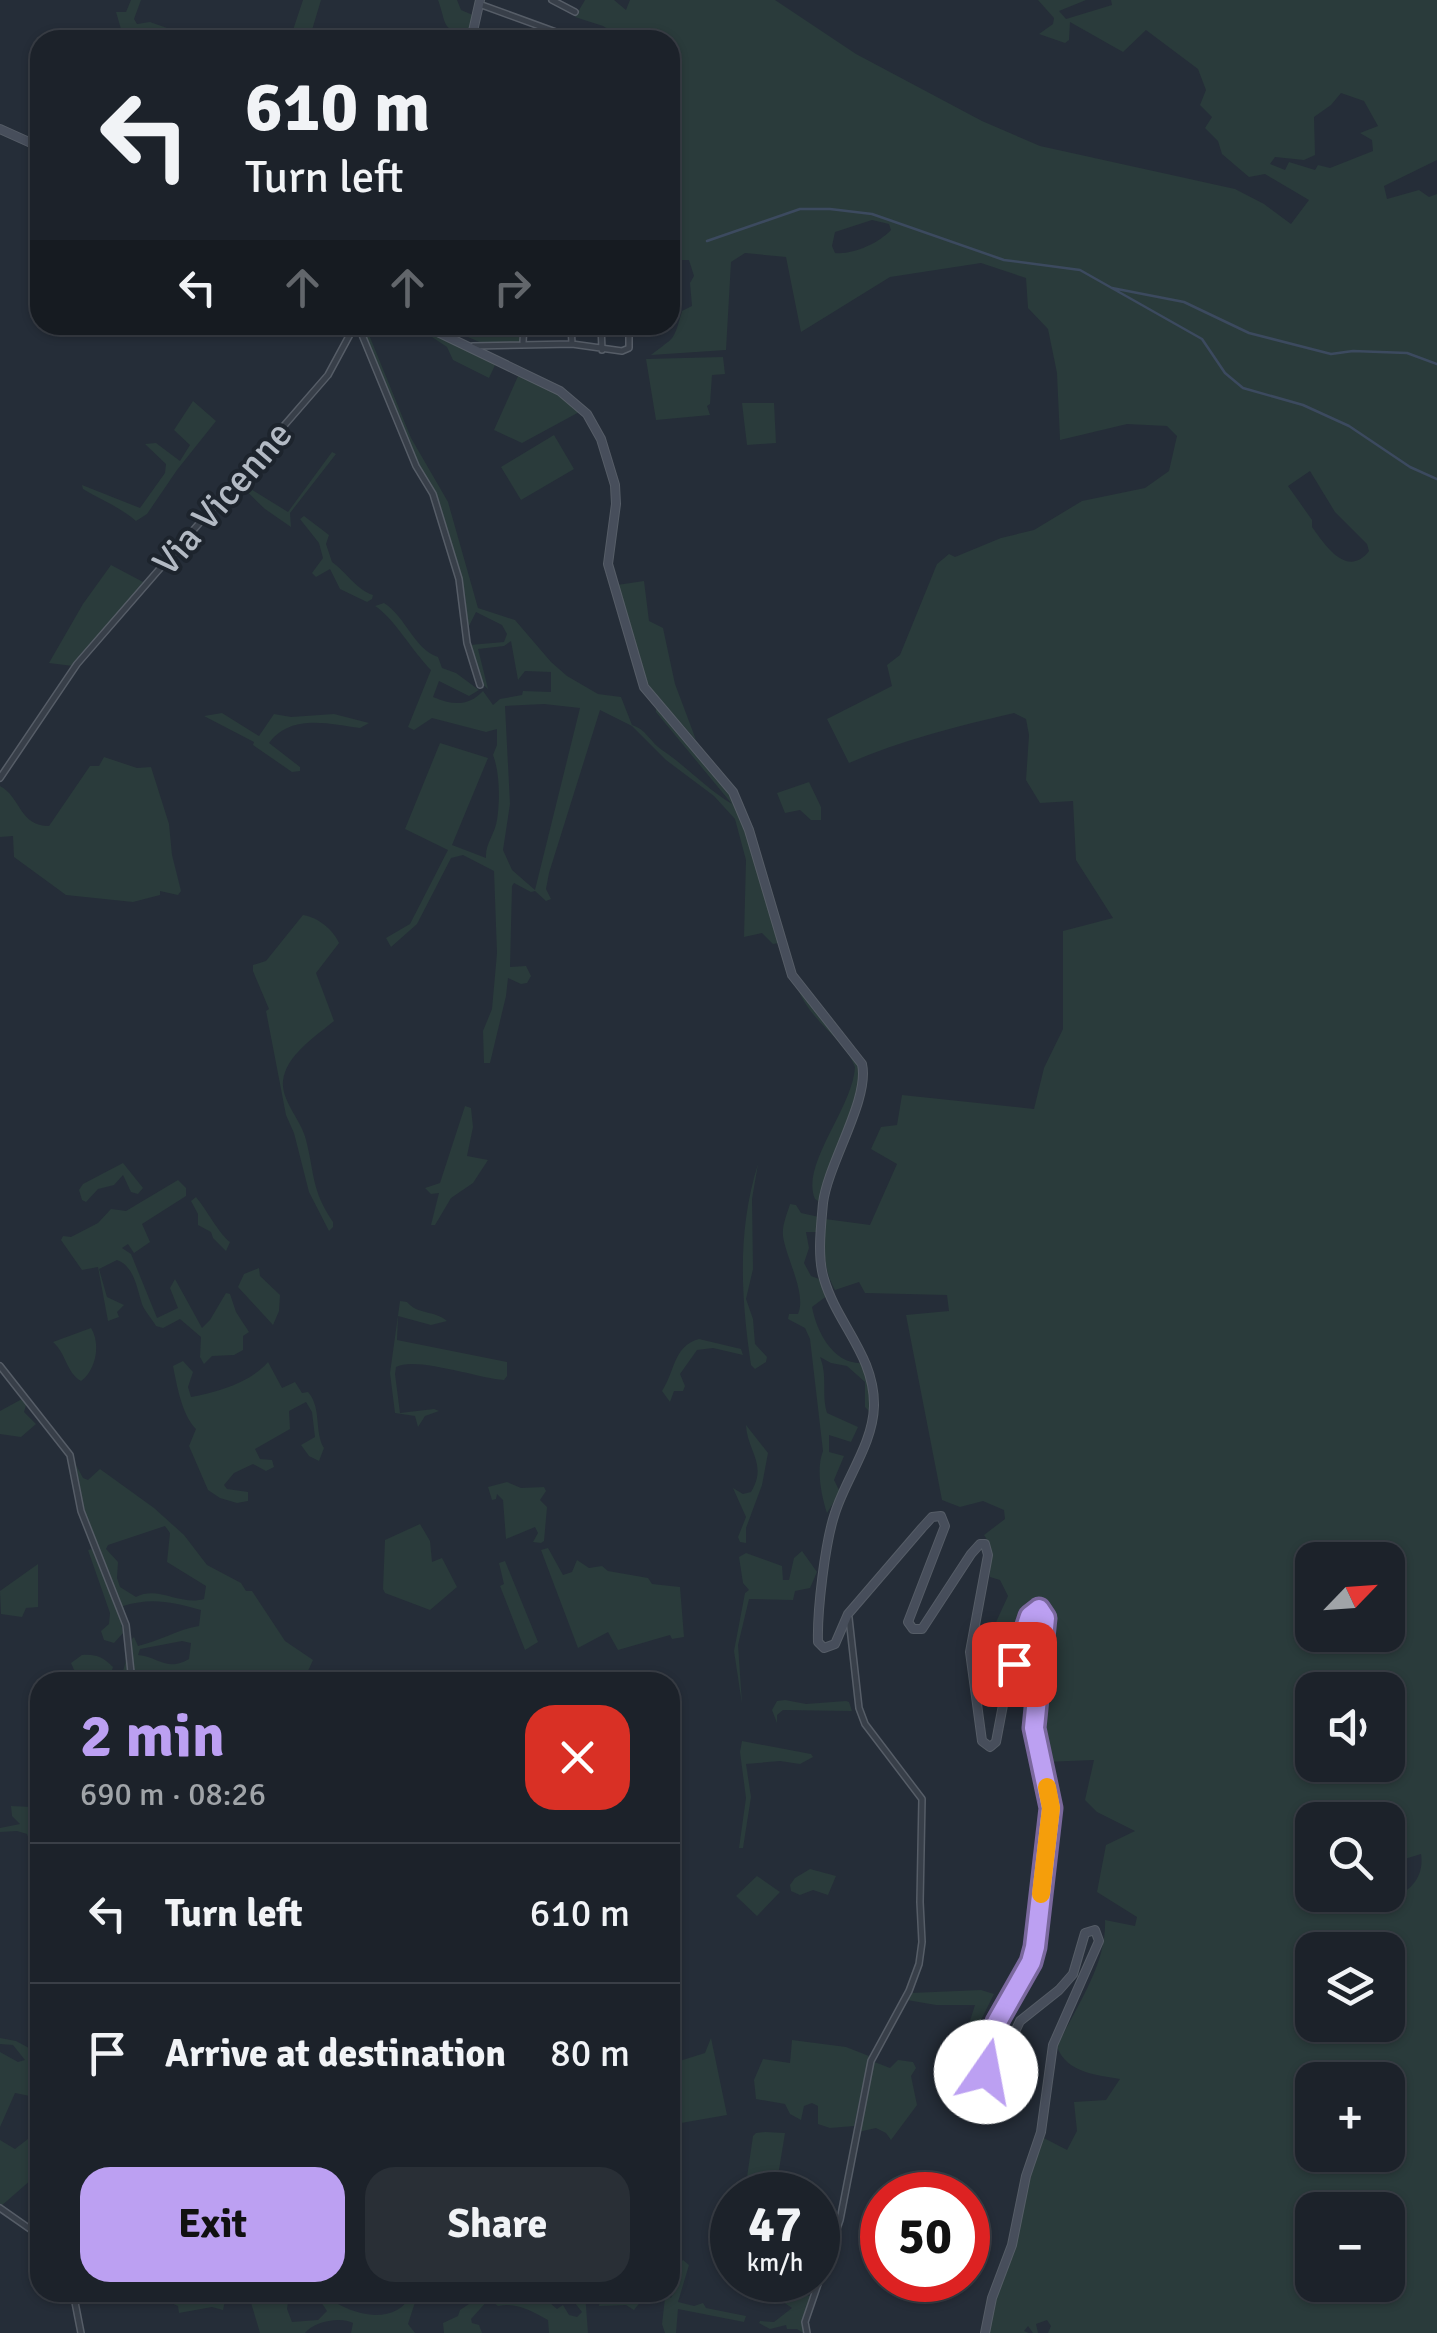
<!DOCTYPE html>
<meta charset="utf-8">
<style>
body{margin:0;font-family:Signika,sans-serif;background:#292f36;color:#f1f3f6;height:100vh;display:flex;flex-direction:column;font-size:38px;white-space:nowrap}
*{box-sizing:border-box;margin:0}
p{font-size:32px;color:#a0a4a8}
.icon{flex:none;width:55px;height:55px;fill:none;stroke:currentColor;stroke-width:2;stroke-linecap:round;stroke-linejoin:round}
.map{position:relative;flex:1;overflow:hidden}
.panel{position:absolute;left:30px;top:1672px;width:650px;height:630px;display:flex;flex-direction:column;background:#1c222a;border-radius:30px;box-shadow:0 2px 8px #0004,0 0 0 2px #3a3f47}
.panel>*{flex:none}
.hud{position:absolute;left:30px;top:30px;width:650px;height:305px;border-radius:30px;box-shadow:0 2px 8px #0004,0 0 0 2px #3a3f47;background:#1c222a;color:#f1f3f6;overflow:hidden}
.needle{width:65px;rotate:65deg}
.buttons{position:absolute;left:1295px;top:1542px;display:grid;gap:20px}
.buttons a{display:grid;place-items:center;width:110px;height:110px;border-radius:20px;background:#1c222a;box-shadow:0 2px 8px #0004,0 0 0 2px #3a3f47;font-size:50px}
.speed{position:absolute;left:710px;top:2172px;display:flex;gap:20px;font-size:50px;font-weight:700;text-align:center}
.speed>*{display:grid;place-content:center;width:130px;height:130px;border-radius:50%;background:#1c222a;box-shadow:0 2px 8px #0004,0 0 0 2px #3a3f47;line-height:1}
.speed small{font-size:25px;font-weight:400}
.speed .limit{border:15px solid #d22;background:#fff;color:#111}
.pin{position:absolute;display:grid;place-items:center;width:85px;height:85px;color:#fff;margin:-42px;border-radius:20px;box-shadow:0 5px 15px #0006}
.me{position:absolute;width:110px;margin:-55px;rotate:12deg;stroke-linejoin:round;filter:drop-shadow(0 0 8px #0008)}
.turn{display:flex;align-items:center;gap:35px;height:210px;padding:0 50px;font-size:45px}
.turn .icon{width:130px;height:130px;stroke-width:2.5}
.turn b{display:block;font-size:70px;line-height:85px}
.lanes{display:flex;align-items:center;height:95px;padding:0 50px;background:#0003;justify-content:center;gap:50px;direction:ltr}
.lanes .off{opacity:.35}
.round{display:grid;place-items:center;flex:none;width:105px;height:105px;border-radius:30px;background:#292f36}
.headline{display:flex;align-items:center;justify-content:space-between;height:170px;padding:0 50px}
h1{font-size:60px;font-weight:700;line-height:75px;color:#bca0f2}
.action{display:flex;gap:20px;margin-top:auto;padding:20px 50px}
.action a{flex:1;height:115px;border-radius:30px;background:#bca0f2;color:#111;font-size:40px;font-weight:700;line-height:115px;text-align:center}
.action a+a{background:#292f36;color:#f1f3f6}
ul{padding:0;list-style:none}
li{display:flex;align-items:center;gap:30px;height:140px;padding:0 50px;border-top:2px solid #3a3f47}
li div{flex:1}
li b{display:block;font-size:38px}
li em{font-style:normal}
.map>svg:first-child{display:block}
</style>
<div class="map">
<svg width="1437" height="2333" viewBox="0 0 1437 2333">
<rect width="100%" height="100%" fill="#252d38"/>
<!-- green -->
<path fill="#2a3b3b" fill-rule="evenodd" d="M131,0H141L134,19L137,24L150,22L201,40H148L137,30L121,29L116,12H126Z
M303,0H321L309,40H284L293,30Z
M438,0H457L461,10L475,16L470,38C440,29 447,24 438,0Z
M585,0H614L626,10L630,0H775L856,54L982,121L1040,146L1235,189L1264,204L1291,224L1309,200L1265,174L1249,177L1222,154L1218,141L1205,128L1212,117L1200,105L1206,90L1198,69L1146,30L1123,52L1070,22L1069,40L1065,43L1039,34L1053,24L1054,18L1038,0H1086L1059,11L1066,19L1112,5L1111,0H1437V160L1384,186L1387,199L1419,190L1429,197L1437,194V2333H1048L1051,2326L1047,2320L1036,2324L1038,2333H1033L1028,2326L1024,2331L1029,2333H986L1042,2137L1067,2150L1077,2131L1074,2102L1106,2100L1120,2079C1097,2075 1067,2073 1057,2047C1075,2008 1107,1965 1105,1920L1135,1926L1137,1917L1097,1892L1106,1845L1135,1831L1097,1812L1085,1800L1094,1760L1044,1762L1038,1712L976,1651L986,1644L1008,1596L1000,1580L990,1577V1544L984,1535L1005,1519L1004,1510L983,1501L960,1507L942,1500L906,1315L949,1311L947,1295L865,1293L859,1282L835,1290C822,1267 824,1244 825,1219L870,1225L897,1164L871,1149L881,1127L897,1125L902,1095L1034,1109L1044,1068L1063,1029V931L1113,918L1076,860L1073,801L1040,803L1026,780L1029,735L1026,719L1014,713C958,726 902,740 849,763L827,719L892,686L887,665L900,655L937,564L949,554L955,557L1001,538L1034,530L1082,501L1145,488L1169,471L1177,436L1167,426L1127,424L1060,440L1057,373L1048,329L1028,308L1026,278L981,263L890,277L801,332L786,257L745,253L731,262L726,350L651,355C675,336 673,343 682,311L692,306L690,283L694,276L689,260H670V40H625L603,26L575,17ZM1341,93L1364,101L1378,126L1360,133L1372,140L1373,151L1330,168L1318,165L1315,170L1289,162L1285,170L1270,164L1275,157L1304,160L1315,155L1314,117L1331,105ZM872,220L889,224L891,230C879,243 853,255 835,253L832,246L835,232ZM1310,471L1335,512L1367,544L1369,551C1347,579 1325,545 1312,527V520L1288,486ZM1312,1560H1388V1635H1312ZM1312,1690H1388V1765H1312ZM1312,1820H1388V1864L1421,1854C1425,1879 1407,1897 1382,1899C1374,1900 1365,1897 1357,1898C1347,1899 1341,1902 1332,1901L1331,1895H1312ZM1312,1950H1388V2025H1312ZM1312,2080H1388V2155H1312ZM1312,2210H1388V2285H1312Z
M361,325H365L411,438L448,502L478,608L515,620L551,662L567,676L598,694L621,697L632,725C646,729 651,743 662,750C686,766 707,789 732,804L656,712V707L727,788L742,814L779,943L773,944L762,933L744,937L746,860L735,819L714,796L666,760L632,726L600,710L549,873L546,889L551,899L546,901L535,891L531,892L514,883L512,886L510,967L526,966L531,976L527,983L521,984L508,978L506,996L490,1063H484L483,1031L492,1009L497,953L494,871L463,855L451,858L417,924L391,947L386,938L410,924L448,850L405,829L440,743L488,758L452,845L486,858C485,844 495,834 497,820C500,801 500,773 493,755L497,745V729L486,732L432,718L414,730L408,727L431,670C413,652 393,617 375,606L384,603C406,617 414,649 438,657L442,668L456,673L479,690L469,696L439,681L433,697C452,705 468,707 483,691L493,705L500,699L522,695L523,691L551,692V672L525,671L518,680L511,641L504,646L478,649L488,689L481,683L470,645L504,642L507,634L502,625L476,612L468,628L465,594L440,504L417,463ZM544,704L580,708L535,890L512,870L503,850L510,804L505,706Z
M414,325L496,363L489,378L453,360L447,347Z
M462,325H523L522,342L484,344L459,333Z
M723,357L725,374L712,375L710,404L707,406L710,415L656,420L646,359Z
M519,374L563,395L581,411L522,443L494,430Z
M193,401L216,421L177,470L147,514L136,521C120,507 101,500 83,489L82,485L140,508L165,473L166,464L145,444L156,443L180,461L190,445L174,430Z
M742,403H774L776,443L747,445Z
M554,435L574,469L521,500L501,467Z
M332,452L336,454L290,513L291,527L265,509L240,485L241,483L288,512Z
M304,516L329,535L326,544L332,562C346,572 357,590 373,595L372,599L367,602L340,589L330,569L316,577L312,573L323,558L319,543L300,519Z
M111,565L145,583L73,666L49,663L83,604Z
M644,581L649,621L663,628L675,684L696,740L653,692L643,675L617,585Z
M222,713L259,736L274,714L291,717L334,714L369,723L360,728C330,724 291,713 269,743L300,767V771L292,772L253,745L254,742L204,716Z
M104,757L137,768L151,767L169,824L172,855L181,891L178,895L160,891V895L133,902L66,895L14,857L13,836L0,837V786C21,797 19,826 49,826L90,766H99Z
M809,782L821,807V820H811L800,810L785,813L777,793Z
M303,915C317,917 333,929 339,943L316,973L334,1021C316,1036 286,1055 283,1081C281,1101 302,1121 306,1140C315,1175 311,1189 333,1222V1227L329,1231L309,1192L294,1133L286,1115L266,1011L269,1009L253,971V965L266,961Z
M797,987L860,1061L862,1081L826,1176L821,1203L815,1199C800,1165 853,1108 855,1067C845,1039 811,1023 797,987Z
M465,1106L471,1108L473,1127L467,1156L488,1160L473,1183L451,1198L435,1225H431L439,1193L431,1194L425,1188L440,1183Z
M123,1163L143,1188L138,1194L131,1192L123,1175L114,1185L98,1189L86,1202L82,1200L79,1190L83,1184Z
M758,1164L752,1199L753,1269L746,1299L753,1319L755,1344L767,1357L766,1362L755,1369L751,1365C741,1297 737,1231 758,1164Z
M178,1180L186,1188V1196L142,1224L150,1242L134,1253L128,1244L122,1248L131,1254L157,1318L178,1308L170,1288L175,1279L202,1328L210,1320L226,1293L230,1294L236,1312L249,1332L243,1336V1350L234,1355L212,1356L204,1364L200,1357L201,1337L180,1319L163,1328L156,1326C152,1319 144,1310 142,1304C137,1288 134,1266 117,1260L99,1269L107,1297L124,1305L117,1312L119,1317L108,1321L98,1267L82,1270L61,1240L63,1236L71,1237L98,1223L111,1209L126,1211Z
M196,1197C206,1209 220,1235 230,1242L226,1251L213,1238L211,1232L198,1225V1214L191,1201Z
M790,1204L796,1205L801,1213L819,1217L820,1232H806L809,1248L804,1263L811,1276L822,1280L828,1295L812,1307C817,1333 834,1366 865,1363L872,1401L870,1412L865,1407V1382L847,1366L831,1363L820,1357C828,1377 821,1394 827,1413L858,1427L851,1442L829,1435V1452L844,1456L834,1480L840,1492L827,1513C821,1495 816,1468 823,1451L810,1339L805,1328L788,1319L789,1314H798C807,1294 786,1258 783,1236C782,1225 787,1214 790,1204Z
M259,1268L260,1276L280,1295L279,1311L273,1325L238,1287L244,1274Z
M400,1301L407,1302C418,1315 434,1310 447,1321L431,1325L398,1316L397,1340L507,1362V1376L504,1380C478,1378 415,1356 396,1367L395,1374L400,1413L434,1409L439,1411L425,1416L418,1427L415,1416L395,1413L390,1373Z
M91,1328C101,1344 96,1370 81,1381C66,1372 66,1353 53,1342Z
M699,1339L741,1349L743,1355L713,1348L697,1350L680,1374L685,1386L683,1391H674L670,1402L662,1391C675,1372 673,1346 699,1339Z
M183,1361L193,1372L188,1387L191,1397C217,1392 250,1383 268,1362L282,1388L295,1382L302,1393L308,1392C322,1408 314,1432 324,1448L319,1461L309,1456L301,1445L315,1437L312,1412L306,1402L289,1411L290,1429L255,1449L260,1459L272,1460L274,1467L266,1471L253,1464L234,1473L224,1485L227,1489L248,1492V1501L237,1503L220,1498L208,1490L189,1446L196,1429C182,1415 177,1386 173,1366Z
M22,1399L26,1405L24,1412L36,1424L21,1437L0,1434V1411Z
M746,1425L768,1453L762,1485L746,1528V1543L740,1542L738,1537L746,1517L733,1488L743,1494L751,1492C768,1464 747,1451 746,1425Z
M76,1465L83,1478L88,1480L100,1469L154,1508L184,1535L207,1565L241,1583L246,1591H252L285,1641L313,1660L303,1682H120L132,1639L134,1637L138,1646C160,1641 176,1630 199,1626L201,1610C172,1602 152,1597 123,1606L127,1619L85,1515ZM165,1526L170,1533L167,1562L206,1586L204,1599C180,1606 158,1585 136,1597L120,1587L117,1578L118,1562L106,1549L108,1545ZM182,1641L191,1643L189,1659C167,1672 159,1657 138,1655L140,1649Z
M507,1482L521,1488L544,1487L546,1491L540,1500L547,1507L544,1541L541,1543L533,1542L538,1533L535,1527L506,1539L503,1500L497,1494L496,1499L492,1500L488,1487Z
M420,1524L430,1541L432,1562L442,1558L457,1587L430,1610L385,1593L383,1589L385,1540Z
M548,1548L563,1575L572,1572L577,1560L589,1568L602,1566L608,1571L648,1578L652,1584L680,1587L684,1637L672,1639L670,1635L618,1650L608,1632L578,1648L541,1550Z
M92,1549L120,1616L123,1633L114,1643L104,1640L101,1631L109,1624L110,1613L88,1550Z
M802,1551L817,1572L810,1588L795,1591L793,1600L749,1599L738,1645L742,1704L734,1651L745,1593L749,1590L743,1583L739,1557L746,1553L782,1566L783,1580H789L794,1558Z
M505,1561L538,1642L525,1650L500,1586L504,1584L499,1563Z
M38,1564V1607L26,1608L22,1617L1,1614L0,1591Z
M82,1655C96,1654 103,1657 113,1667L110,1677L94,1682L78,1679L71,1663Z
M785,1700L806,1704L846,1701L849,1702L852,1711L783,1710L777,1715V1723L772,1710L777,1701Z
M742,1741L811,1754L813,1757L800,1764L780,1761L746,1764L751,1797L743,1848H739L746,1798L740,1752Z
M40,1795V1873L27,1834L17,1831L0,1832V1828L20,1824L12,1816L11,1806L31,1807Z
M810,1869L836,1876L828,1895L813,1890L800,1895L791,1891L790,1885L795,1878Z
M757,1876L780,1892L757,1916L736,1896Z
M981,1990L994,1994L973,2036L967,2030L975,2005H936L907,2000L911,1993Z
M0,2038L16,2041L29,2048L40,2043V2098L15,2093L0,2127V2052L18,2062L25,2060L13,2045L0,2044Z
M711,2038L727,2115L681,2123L679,2094L670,2064L705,2053Z
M792,2040L846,2047L869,2056L854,2126L830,2128L818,2124V2106L812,2103L804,2106L801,2120L790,2114L785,2104L756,2099L754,2080L763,2059L790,2063Z
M898,2060L913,2062L916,2068L911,2076L917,2105L891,2140L886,2133L876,2128L858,2132L872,2061L890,2068Z
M37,2132L39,2138L28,2154L40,2153V2172L0,2207V2140L15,2149Z
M765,2132L785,2133L777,2182L771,2185L747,2177L753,2136L756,2133Z
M683,2260L689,2265L678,2302L694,2306L703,2303L706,2308L746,2316L744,2322L678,2309L676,2333H665L662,2324L665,2298C650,2296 643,2297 634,2310L626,2305L599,2306L600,2300L613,2293L622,2297L630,2293H665L671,2298L682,2271L679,2264Z
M750,2280H795L805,2295L812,2296L803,2320V2333L797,2329H787L786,2325L770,2329L759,2323L760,2321L774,2322L792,2308Z
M281,2292L289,2294L287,2309L292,2322L318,2320L327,2311L315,2293C324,2294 327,2299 336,2303C363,2318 397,2323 413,2293H418L408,2324L415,2333H351L353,2323C340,2316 313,2322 305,2333H260L249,2296H226L223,2310L212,2307L179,2313L178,2306L149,2293Z
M472,2293H549L550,2303L557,2309L563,2305L569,2315L577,2317L582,2312L575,2303L574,2294L585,2293L588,2333H549L548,2320C531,2311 517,2302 498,2306L489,2299L471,2319L472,2323L479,2325L482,2333H444L443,2323L458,2316L460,2310L469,2304Z"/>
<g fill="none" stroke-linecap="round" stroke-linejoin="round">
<!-- stream -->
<path stroke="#3c4a5f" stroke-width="2.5" d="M707,241L800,209H830L872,214L1004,260L1080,270L1202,339L1225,373L1243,388L1303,405L1349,426L1410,467L1437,479
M1112,288L1184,302L1249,333L1331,354L1353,351L1407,353L1437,364"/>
<!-- minor casing -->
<g stroke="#565d67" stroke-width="8">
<path id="minor" d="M552,0L575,12
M479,4L556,32
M358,325L416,466L433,494L459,579L467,643L480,685
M571,325L572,344
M601,325L602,350
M523,342L524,325
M473,346L572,344L622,351L629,348V325
M0,778L77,664L328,375L355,325
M0,1366L70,1455L81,1511L126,1625L132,1682
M0,2208L40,2236
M73,2292L81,2333
M807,2333L805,2322L840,2220L871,2061L909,1991L919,1964L922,1942L920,1902L922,1799L865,1724L859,1708L849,1618"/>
</g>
<!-- secondary casing -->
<g stroke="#565d67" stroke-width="10">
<path id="secondary" d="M471,40L480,0
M0,129L40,147
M423,325L560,391L587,414L601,439L615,485L616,504L608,564L644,687L733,792L749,830L792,975L862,1064C870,1099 828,1163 823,1203C821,1226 817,1257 824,1279C837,1324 875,1356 874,1406C873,1444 846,1478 835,1513C825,1542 817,1612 818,1642L824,1648L835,1644L848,1614L922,1528L932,1517L941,1516L945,1526L908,1622L913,1629H922L971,1554L980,1544H985L988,1555L970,1652L982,1741L990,1747L996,1742L1006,1689L1030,1616L1037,1609L1044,1615L1034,1728L1049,1796L1048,1840L1031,1961L997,2022L985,2064L986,2072L997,2070L1020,2021L1059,1990L1073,1974L1085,1933L1095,1930L1099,1941L1053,2045L1041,2132L1026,2176L1012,2245L992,2298L985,2333"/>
</g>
<!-- minor -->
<use href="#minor" stroke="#383f49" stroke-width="5"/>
<!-- secondary -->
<use href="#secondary" stroke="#474e5b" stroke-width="8"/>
</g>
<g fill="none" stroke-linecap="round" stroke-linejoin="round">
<!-- route casing -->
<g stroke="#7a689d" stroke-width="25">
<path id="route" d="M986,2072L984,2067L997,2022L1031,1962L1035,1947L1051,1808L1034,1728L1045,1618L1039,1609L1030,1616L1014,1664"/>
</g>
<!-- route -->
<use href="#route" stroke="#bca0f2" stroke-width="18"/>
<!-- slow -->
<path stroke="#f59e0b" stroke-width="18" d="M1041,1894L1051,1808L1047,1787"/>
</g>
<g text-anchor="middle" stroke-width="8" stroke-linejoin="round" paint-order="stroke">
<!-- street labels -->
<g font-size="38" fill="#b3bac4" stroke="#1d242d">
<text transform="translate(222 498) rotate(-49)" y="13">Via Vicenne</text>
</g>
</g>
</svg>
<div class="buttons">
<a><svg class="needle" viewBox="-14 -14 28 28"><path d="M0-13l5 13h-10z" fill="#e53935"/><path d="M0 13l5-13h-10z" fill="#a0a4a8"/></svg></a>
<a><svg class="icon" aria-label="sound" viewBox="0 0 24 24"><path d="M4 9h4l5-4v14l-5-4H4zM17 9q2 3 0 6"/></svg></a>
<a><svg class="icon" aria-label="search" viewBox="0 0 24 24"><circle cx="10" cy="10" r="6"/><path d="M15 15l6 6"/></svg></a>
<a><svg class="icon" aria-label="layers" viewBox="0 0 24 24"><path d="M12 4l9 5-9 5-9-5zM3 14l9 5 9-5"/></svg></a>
<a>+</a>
<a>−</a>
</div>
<div class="speed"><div>47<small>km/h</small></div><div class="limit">50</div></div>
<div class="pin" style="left:1014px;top:1664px;background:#d93025"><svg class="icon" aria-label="arrive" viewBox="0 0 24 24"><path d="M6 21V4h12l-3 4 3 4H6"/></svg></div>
<svg class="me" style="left:986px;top:2072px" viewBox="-20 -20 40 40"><circle r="19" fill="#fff"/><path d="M0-13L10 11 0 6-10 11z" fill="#bca0f2"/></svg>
<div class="hud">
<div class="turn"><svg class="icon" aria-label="left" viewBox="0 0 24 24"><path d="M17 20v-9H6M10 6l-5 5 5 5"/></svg><div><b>610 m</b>Turn left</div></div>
<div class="lanes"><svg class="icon" aria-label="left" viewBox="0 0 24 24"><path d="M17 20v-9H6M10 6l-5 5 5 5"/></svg><svg class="icon off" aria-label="ahead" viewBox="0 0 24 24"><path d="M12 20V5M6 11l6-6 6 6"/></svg><svg class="icon off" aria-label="ahead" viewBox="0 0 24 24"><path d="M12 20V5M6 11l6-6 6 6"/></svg><svg class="icon off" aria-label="right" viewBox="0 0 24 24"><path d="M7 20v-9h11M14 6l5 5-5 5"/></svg></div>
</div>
<section class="panel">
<div class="headline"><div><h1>2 min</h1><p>690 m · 08:26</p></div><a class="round" style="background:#d93025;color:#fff"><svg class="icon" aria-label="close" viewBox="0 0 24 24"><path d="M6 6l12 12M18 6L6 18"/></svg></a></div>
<ul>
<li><svg class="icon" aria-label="left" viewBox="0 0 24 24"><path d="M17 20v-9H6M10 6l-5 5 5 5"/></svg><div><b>Turn left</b></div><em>610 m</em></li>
<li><svg class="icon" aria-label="arrive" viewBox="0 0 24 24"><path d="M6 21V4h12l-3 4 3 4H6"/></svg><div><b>Arrive at destination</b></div><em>80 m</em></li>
</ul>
<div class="action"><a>Exit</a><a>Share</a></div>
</section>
</div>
